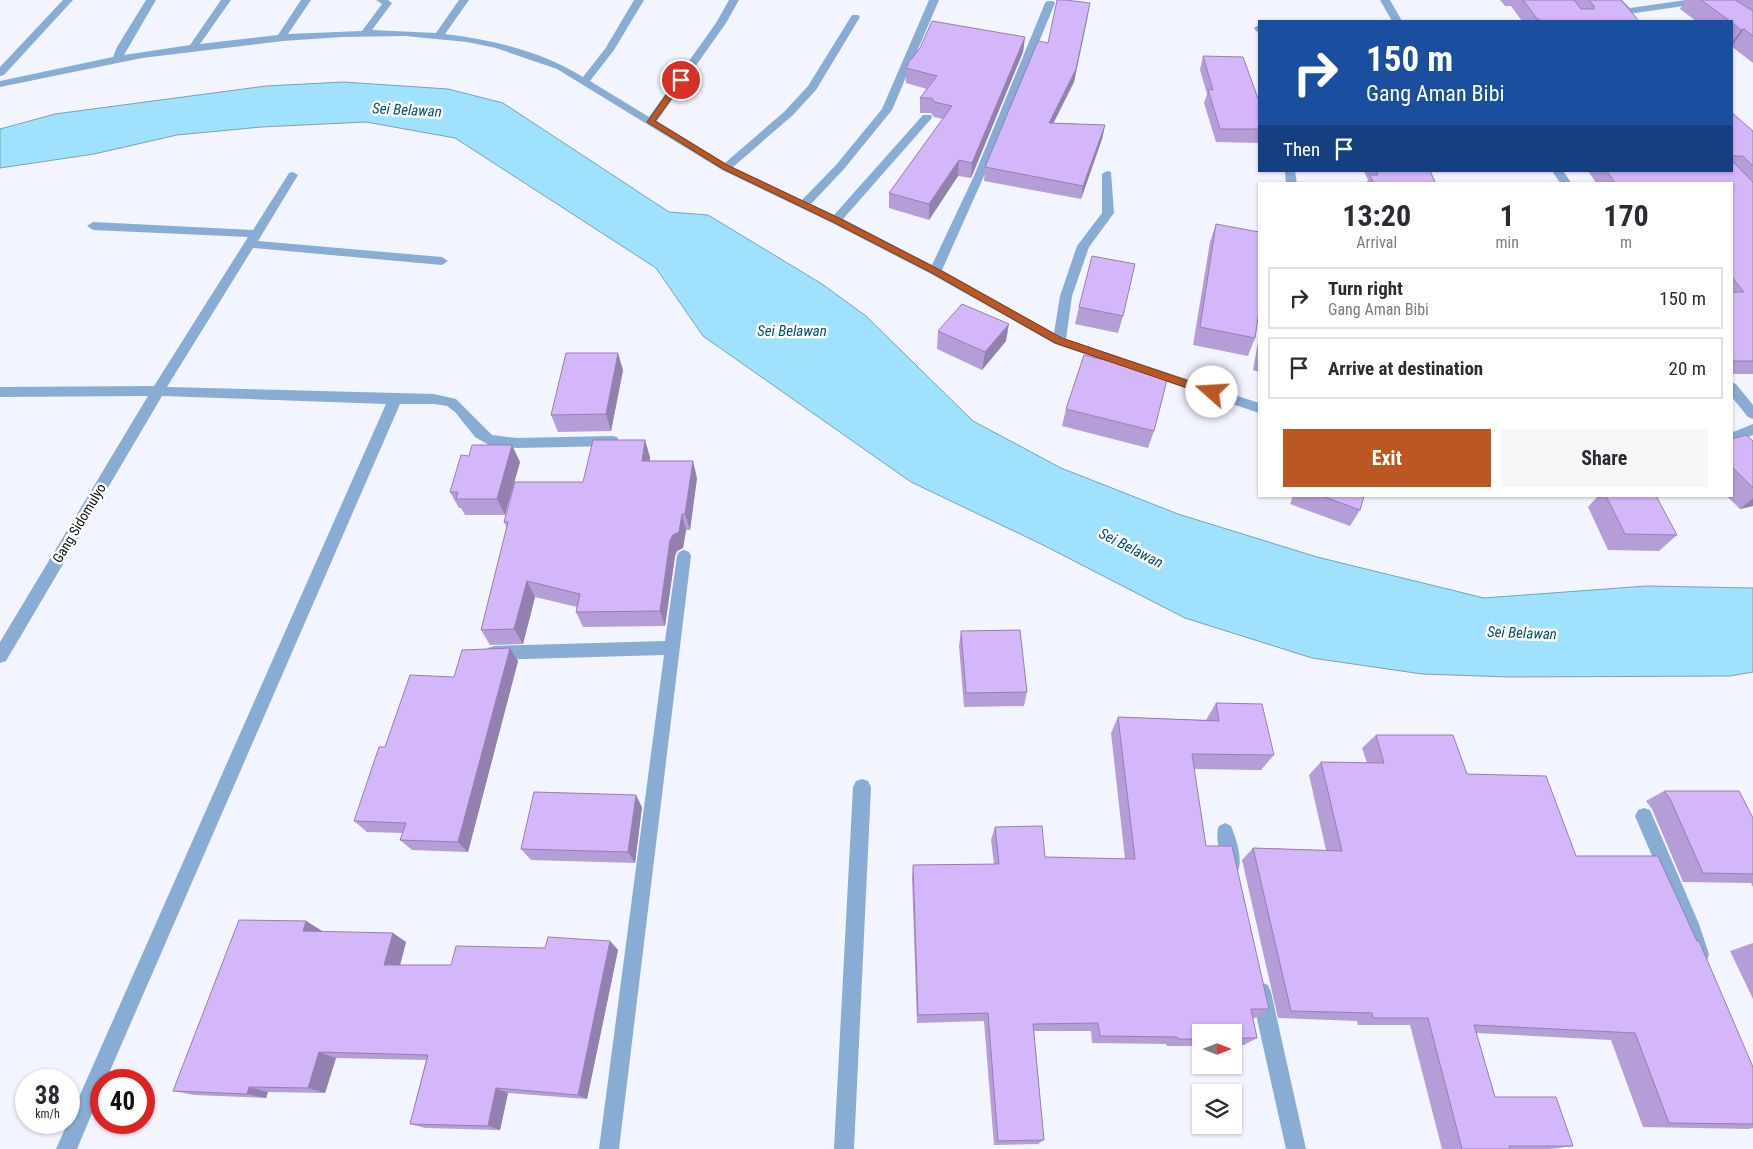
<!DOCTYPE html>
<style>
body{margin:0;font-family:"Roboto Condensed",sans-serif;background:#f7f7f7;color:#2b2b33;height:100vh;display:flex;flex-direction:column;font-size:19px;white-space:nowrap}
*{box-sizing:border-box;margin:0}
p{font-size:16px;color:#7c7c81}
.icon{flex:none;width:28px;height:28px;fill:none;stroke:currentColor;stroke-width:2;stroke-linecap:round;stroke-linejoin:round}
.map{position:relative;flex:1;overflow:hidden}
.panel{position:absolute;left:1258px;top:182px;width:475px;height:315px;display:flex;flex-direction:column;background:#fff;border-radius:0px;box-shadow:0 1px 4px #0004}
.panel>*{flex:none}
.banner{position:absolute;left:1258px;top:20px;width:475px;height:152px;border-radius:0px;box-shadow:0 1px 4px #0004;background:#1a4fa0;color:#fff;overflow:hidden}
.needle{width:32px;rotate:90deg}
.tools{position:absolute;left:1192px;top:1024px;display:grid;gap:10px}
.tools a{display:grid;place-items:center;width:50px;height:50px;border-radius:0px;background:#fff;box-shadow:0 1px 4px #0004;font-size:25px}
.speed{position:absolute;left:15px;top:1069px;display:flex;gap:10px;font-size:25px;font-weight:700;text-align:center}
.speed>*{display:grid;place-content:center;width:65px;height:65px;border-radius:50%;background:#fff;box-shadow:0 1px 4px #0004;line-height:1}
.speed small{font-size:12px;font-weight:400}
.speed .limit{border:8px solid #d22;background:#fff;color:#111}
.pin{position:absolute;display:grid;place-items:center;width:42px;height:42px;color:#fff;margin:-21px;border:2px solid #fff;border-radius:50%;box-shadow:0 1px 5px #0007}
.me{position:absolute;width:55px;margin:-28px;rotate:289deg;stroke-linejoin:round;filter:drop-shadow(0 0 4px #0008)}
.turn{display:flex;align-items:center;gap:18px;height:105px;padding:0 25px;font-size:22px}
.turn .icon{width:65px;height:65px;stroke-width:2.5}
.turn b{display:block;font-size:35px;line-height:42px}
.then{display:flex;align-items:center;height:48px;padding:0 25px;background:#0003;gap:10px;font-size:19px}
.eta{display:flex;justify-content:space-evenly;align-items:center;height:85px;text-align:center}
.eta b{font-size:30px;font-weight:700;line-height:35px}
.primary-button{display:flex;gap:10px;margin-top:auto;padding:10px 25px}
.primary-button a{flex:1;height:58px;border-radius:0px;background:#bb5723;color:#fff;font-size:20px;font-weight:700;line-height:58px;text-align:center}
.primary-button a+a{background:#f7f7f7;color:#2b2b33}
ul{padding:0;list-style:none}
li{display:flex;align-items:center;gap:15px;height:62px;margin:0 10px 8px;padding:0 15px;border:2px solid #e1e1e2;border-radius:0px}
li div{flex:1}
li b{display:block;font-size:19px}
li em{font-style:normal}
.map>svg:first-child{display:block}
</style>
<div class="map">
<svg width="1753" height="1149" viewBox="0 0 1753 1149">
<rect width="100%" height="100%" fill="#f2f4ff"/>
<!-- water -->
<path fill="#a0e1fe" stroke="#75a3b8" d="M343,82L448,89L503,103L669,212L708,215L822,284L866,316L973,421L1061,468L1178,514L1317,557L1484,598L1646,586L1753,588V672L1730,676L1510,677L1422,674L1312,658L1185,618L1043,545L911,482L703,336L656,268L455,138L366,122L261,127L177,135L94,154L0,168V129L55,114L266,86Z"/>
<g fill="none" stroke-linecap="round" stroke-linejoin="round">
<!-- minor -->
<path fill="#89acd5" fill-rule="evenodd" d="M63,0H73L4,75L0,76V67Z
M146,0H156L124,55L190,45L221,0H231L200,44L278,35L301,0H311L288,34L362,31L382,4L376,0H388L392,3L372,30L436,33L459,0H469L445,34C493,40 541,51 583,77L605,49L634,0H644L614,50L590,81L649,117L716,23L729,0H739L726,23L657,121L725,163L785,111L808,86L852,15H858L860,17L816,90L793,115L733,167L802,200L836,165L882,109L929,0H939L892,110L844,169L811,204L834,215L923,115H931L932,117L931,119L843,219L932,265L974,176L1045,3L1047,1H1053L1055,3L984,176L942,270L1054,333L1060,296L1077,246L1102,213V174L1107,171L1111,172L1114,213L1089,247L1072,296L1066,339L1259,403V413L1055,344L931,274L832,223L722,170L557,69L496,48L467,42L405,36L341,37L283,41L142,58L0,87V81L113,57L117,47Z
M1380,0H1390L1402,21H1392Z
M1612,0H1622L1630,8L1686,0H1710L1705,3L1628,14L1625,13Z
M1259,25V32L1256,31L1254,28Z
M1285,171H1295L1297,184H1286Z
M1552,171H1563L1572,184H1561Z
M293,172L298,175L258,241L442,257L448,261L442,265L253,248L167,387L434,394L456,399L492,435L517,438L612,436L617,437L619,441L617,445L612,446L517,448L489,445L475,437L455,412L447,406L434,404H400L106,1080H101V1092L77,1149H56L386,404L162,396L6,661L0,663V642L148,396L0,397V387L154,386L248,237L93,230L87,226L93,222L253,230L289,173Z
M1731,382L1736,384L1753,405V419L1748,417L1731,396Z
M1753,424V435L1731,444V433Z
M684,550L689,552L691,556L619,1149H599L664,655L494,660L488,658L486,653L488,648L494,646L665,641L677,556L679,552Z
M862,779L868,781L871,787L854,1149H834L853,787L856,781Z
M1644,808L1650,810L1699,924L1709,954L1707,961L1700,963L1693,961L1681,924L1635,816L1638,810Z
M1225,823L1231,826C1236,838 1243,859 1238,871L1232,874L1226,871C1221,859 1214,838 1219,826Z
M1261,982L1268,985L1271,992L1306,1149H1286L1251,992L1254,985Z"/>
</g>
<!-- wall -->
<path fill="#b59dd7" d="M1500,0H1621L1639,21H1522L1511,6H1505Z
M1685,0H1753V63L1731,46V21H1696L1680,9Z
M1088,16L1074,82L1053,123L1105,125L1102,139L1081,199L984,181L985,167L1048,43Z
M1025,37L1023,52L971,178L958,176L929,220L889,208V193L943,119L934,117L931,113H920V98L927,89L906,83V68Z
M1203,56L1259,101V143L1216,142L1204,103L1207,94L1200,70Z
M1731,112L1753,131V374H1731V184H1597L1588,171H1731Z
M1364,171H1430L1436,184H1366L1368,180Z
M1216,224L1255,338L1248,356L1193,345L1210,242Z
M1079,307L1123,316L1118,333L1075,324Z
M938,331L1006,341L982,370L937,349Z
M1259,336V372L1253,370Z
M623,370L611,431L558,432L551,415Z
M1066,409L1154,431L1148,448L1062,426Z
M1731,439L1753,441V506L1740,509L1727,496H1731Z
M650,457V461L697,478L690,530H686L683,548L677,551L675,556L665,626L583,627L576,612L577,607L535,597L523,644L490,645L481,630L507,528L504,522L583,482Z
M520,462L505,515H465L461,508H459L450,492Z
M1293,496H1364L1360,510L1350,526L1290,504Z
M1598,496H1656L1677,535L1659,551L1608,550L1588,507Z
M961,631L1027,692L1024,706L964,707L959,646Z
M518,661L468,852L412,850L400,840L403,833L367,832L354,821L385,747L454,677Z
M1216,703L1274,755L1261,770L1194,769L1206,846L1269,1009L1255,1018H1253L1257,1038L1244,1045H1234V1032H1201V1046H1167L1166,1044L1092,1043L1091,1031H1034L1044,1140L1038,1144L994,1145L984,1021L917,1023L912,878L913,865L994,864L991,840L995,827L1045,857L1125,859L1111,733L1118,717L1206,720Z
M1376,735L1467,774L1576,856L1753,1067V1128L1748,1129L1643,1127L1611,1040L1476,1033L1495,1097L1573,1146L1550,1149H1442L1410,1025H1358L1357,1021L1278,1018L1242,860L1253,848L1326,850L1309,775L1321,762L1367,763L1362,748Z
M1664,791L1753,818V887L1751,883L1683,882L1652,809L1646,801Z
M642,807L635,863L531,860L521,849Z
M306,921L322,931L406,942L400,965H451L545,948L610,941L618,950L587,1099L508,1093L500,1130L425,1128L410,1124L426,1060L336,1058L325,1093L268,1092L266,1098L194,1095L173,1091Z
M1753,943V999L1730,951Z"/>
<!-- shaded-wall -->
<path fill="#9480af" d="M1090,3L1074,82L1047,136L1049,123Z
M1744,29L1732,46H1731V44L1741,30Z
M1025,37L1023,52L971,178L972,163Z
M1105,125L1102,139L1081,199L1083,186Z
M959,160L958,176L929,220V204Z
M1009,324L1006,341L982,370L985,352Z
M618,353L623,370L611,431L606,414Z
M645,440L650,457L647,478L642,461Z
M512,445L520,462L505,515L497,499Z
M693,461L697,478L690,530L685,514Z
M1753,498V506L1740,509Z
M682,514L686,530L683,548L677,551L675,556L665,626L660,611L670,540Z
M527,581L535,597L523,644L514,629Z
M510,648L518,661L468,852L458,842Z
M636,795L642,807L635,863L628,852Z
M306,921L322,931L319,940L303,931Z
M393,933L406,942L398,973L384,965Z
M610,941L618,950L587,1099L578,1095Z
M319,1052L336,1058L325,1093L308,1088Z
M249,1087L268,1092L266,1098L247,1094Z
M496,1088L508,1093L500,1130L488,1126Z"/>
<!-- building -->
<path fill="#d3b7fa" stroke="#9480af" d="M1057,0H1066L1090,3L1076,69L1049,123L1105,125L1083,186L985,167L1038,41L1048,43Z
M1523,0H1574L1581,9H1594V6L1589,0H1621L1639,21H1542L1540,20H1538Z
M1701,0H1735L1753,11V36L1744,29L1741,30L1731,22V21H1730Z
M932,21L1025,37L972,163L959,160L929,204L889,193L952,106L934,102L932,98H920L937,76L906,68L909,62L920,48Z
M1203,56L1243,57L1259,101V129H1220L1208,90H1213Z
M1731,112L1753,131V166L1743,156H1731Z
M1731,160L1753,182V361H1731V292H1744L1731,276V184H1616L1607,171H1731Z
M1376,171H1430L1436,184H1374L1370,175H1378Z
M1216,224L1259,232V311L1255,338L1200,327Z
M1092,256L1135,264L1123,316L1079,307Z
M962,304L1009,324L985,352L938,331Z
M566,353H618L606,414L551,415Z
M1084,355L1168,376L1154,431L1066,409Z
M1746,435L1753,441V488L1731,466V439Z
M593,440H645L642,461H693L685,514H682L679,532L673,535L670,540L660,611L576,612L580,594L527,581L514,629L481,630L508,522H504L515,482H583Z
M472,445H512L497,499H456L458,492H450L461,455L469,456Z
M1322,496H1364L1360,510Z
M1606,496H1656L1677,535L1625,534Z
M1020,630L1027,692L966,693L961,631Z
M510,648L458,842L400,840L406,823L354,821L379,747H385L410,675L454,677L462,650Z
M1216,703L1262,704L1274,755L1192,754L1206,846H1232L1269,1009H1251L1257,1038H1234V1032H1201V1039H1178L1177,1037L1100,1036L1098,1023L1033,1024L1044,1140L998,1141L988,1013L918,1015L913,865L999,864L995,827L1042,826L1045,857L1135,859L1118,717L1219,721Z
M1376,735H1453L1467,774L1546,776L1576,856H1658L1697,941H1699L1753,1067V1124L1669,1123L1635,1033L1474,1025L1495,1097H1556L1573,1146H1509L1510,1149H1462L1428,1018H1373L1372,1013L1291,1011L1253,848L1342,851L1321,762L1384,763Z
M1664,791H1739L1753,818V874L1703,873L1670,799Z
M534,792L636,795L628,852L521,849Z
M239,920L306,921L303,931L393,933L384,965H451L456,946L545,948L548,937L610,941L578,1095L496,1088L488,1126L410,1124L428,1055L319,1052L308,1088L249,1087L247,1094L173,1091Z"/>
<!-- route -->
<path fill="#bb5723" stroke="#7a3917" d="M678,78L685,80L655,121L729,166L839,218L938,269L1062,338L1215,390V395H1208L1055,343L932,273L833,222L723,169L647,122Z"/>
<g text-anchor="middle" stroke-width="5" stroke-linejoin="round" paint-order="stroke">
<!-- street labels -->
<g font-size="14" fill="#101115" stroke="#fff">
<text transform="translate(79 523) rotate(-59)" y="5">Gang Sidomulyo</text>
</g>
<!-- water labels -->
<g font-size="15" font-style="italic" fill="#044f67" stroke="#fff">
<text transform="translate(407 110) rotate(3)" y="5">Sei Belawan</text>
<text x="792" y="336">Sei Belawan</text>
<text transform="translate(1131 548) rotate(27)" y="5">Sei Belawan</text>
<text transform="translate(1522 633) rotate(2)" y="5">Sei Belawan</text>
</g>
</g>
</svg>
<div class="tools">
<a><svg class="needle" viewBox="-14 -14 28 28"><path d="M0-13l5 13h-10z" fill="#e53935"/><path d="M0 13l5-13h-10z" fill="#7c7c81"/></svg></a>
<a><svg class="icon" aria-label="layers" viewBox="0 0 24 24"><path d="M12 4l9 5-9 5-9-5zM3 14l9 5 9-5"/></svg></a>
</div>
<div class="speed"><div>38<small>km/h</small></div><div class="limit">40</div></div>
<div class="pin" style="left:681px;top:80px;background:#d93025"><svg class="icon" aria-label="arrive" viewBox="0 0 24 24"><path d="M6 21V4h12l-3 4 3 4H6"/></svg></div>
<svg class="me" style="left:1212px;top:392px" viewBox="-20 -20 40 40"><circle r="19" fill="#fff"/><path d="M0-13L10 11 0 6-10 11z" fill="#bb5723"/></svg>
<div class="banner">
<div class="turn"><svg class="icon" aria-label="right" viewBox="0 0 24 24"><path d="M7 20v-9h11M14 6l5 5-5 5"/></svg><div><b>150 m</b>Gang Aman Bibi</div></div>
<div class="then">Then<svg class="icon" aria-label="arrive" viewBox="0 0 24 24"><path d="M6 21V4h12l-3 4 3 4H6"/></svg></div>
</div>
<section class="panel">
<div class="eta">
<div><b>13:20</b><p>Arrival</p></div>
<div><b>1</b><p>min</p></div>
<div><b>170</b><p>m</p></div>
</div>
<ul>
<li><svg class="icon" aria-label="right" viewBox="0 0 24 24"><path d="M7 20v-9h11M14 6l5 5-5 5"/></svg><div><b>Turn right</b><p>Gang Aman Bibi</p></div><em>150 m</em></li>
<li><svg class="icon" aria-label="arrive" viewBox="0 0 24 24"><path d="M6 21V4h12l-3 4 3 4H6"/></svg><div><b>Arrive at destination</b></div><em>20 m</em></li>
</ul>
<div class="primary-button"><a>Exit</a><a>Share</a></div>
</section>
</div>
